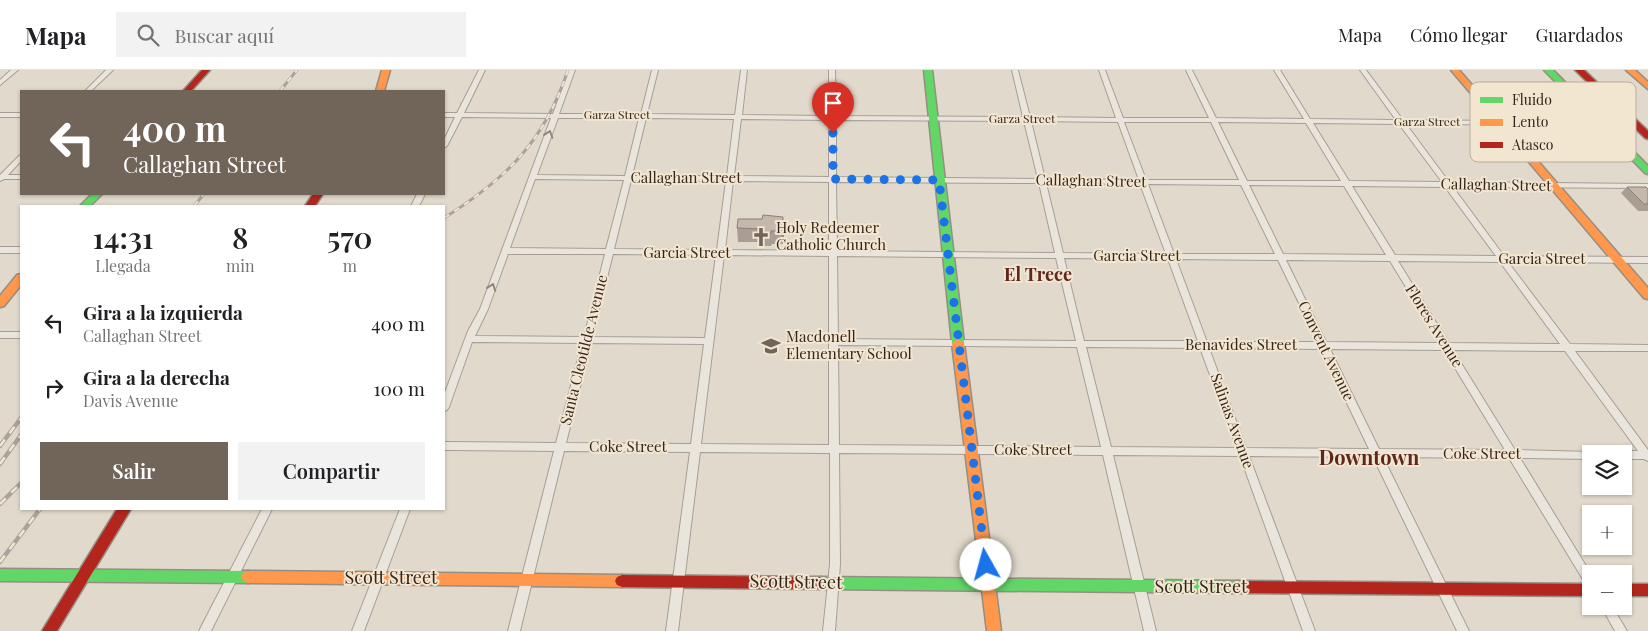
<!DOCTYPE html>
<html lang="es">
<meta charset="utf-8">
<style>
body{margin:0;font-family:"Playfair Display",serif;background:#f2f2f2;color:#202124;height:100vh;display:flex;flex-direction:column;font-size:19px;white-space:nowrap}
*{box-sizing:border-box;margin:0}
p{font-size:16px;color:#757577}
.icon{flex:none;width:28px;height:28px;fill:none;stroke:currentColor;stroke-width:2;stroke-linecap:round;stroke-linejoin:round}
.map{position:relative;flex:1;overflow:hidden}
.sheet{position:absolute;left:20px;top:135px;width:425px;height:305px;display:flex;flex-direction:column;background:#fff;border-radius:0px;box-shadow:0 1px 4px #0004}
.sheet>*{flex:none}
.banner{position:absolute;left:20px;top:20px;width:425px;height:105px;border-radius:0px;box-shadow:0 1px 4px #0004;background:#71655a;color:#fff;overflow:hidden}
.tools{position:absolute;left:1582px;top:375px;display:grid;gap:10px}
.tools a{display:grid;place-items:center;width:50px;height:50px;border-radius:0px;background:#fff;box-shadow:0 1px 4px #0004;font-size:25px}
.pin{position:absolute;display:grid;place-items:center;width:42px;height:42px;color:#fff;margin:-51px -21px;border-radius:50% 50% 50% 0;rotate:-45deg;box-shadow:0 0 5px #0007}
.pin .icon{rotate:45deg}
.me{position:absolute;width:55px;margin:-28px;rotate:353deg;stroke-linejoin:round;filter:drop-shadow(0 0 4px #0008)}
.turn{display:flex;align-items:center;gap:18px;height:105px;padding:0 20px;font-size:22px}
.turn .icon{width:65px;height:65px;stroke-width:2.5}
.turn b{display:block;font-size:35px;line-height:42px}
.eta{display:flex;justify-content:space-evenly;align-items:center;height:85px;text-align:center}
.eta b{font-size:30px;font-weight:600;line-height:35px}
.button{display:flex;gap:10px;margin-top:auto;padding:10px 20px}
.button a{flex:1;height:58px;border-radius:0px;background:#71655a;color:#fff;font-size:20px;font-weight:600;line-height:58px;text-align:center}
.button a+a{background:#f2f2f2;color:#202124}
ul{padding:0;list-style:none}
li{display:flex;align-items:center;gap:15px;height:65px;padding:0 20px}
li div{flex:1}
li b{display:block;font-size:19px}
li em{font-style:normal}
header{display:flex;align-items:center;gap:30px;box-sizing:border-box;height:70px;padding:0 25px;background:#fff;border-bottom:1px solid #e0e0e0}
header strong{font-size:24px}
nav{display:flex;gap:28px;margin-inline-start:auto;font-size:18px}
.search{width:350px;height:45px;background:#f2f2f2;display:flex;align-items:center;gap:12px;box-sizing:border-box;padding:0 18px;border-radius:0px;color:#757577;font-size:19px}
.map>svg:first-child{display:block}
</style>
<header>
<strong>Mapa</strong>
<div class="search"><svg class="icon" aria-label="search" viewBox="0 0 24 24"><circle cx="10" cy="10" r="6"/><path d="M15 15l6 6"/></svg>Buscar aquí</div>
<nav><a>Mapa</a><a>Cómo llegar</a><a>Guardados</a></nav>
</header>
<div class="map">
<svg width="1648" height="561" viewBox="0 0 1648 561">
<rect width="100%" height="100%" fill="#e1d9cb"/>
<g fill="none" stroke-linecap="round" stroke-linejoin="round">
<!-- street casing -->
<g stroke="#a69e95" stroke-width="2">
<path id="street" d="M11,0H18L0,15V10Z
M106,0H113L91,21H85Z
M479,0H485L464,43L553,44L569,0H575L559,44H641L652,0H658L647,44L735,45L741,0H747L742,45L829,46V0H835L836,46L1023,47L1012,0H1018L1030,47L1116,48L1099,0H1105L1123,48H1209L1186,0H1192L1216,48L1304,49L1274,0H1280L1310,49L1396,50L1360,0H1366L1403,50L1603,52V54L1601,55L1406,54L1449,112L1648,114V118L1453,117L1504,186L1648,187V193L1508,192L1570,274L1648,275V281H1575L1648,380V391L1644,389H1624V384H1620L1624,381H1638L1565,281L1453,280L1515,380L1594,382L1595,384H1591V389L1520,388L1591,504V518L1587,516L1509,388L1383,387L1469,561H1457L1373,387L1249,386L1315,561H1303L1240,386L1113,385L1156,561H1144L1103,385L839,383L840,494L835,561H823L830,494V383L700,382L678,561H666L690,382L564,381L520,561H508L554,381L444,380V372L556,373L582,273L472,272L449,337L447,340L444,341V325L468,261L480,239L551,48L462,47L447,76L444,78V70L455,47H444V43H457ZM558,48H639L625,106L537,105ZM646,48L734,49L727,106H632ZM741,49L829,50V107L734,106ZM836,50L1024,51L1038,109L836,107ZM1031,51L1118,52L1139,110L1045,109ZM1124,52H1211L1239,110H1146ZM1218,52L1306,53L1341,111H1247ZM1313,53L1399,54L1442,112L1349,111ZM535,109L624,110L606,179L510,178ZM631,110L726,111L717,180L614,179ZM733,111L829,112V181L725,180ZM836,112L1039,113L1055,183L837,181ZM1046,113L1140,114L1166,184L1063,183ZM1148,114L1241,115L1275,184H1174ZM1249,115L1344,116L1386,185L1283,184ZM1352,116L1445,117L1496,186L1395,185ZM508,184H605L584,267L475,266L488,239ZM613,184L716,185L705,268L592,267ZM724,185L829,186V375L701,374ZM837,186L1056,188L1076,271L838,269ZM1064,188L1168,189L1198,271H1084ZM1176,189L1278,190L1318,272H1207ZM1286,190L1390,191L1440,273L1326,272ZM1398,191L1500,192L1560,274L1449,273ZM591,273L704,274L691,374L566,373ZM838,275L1077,277L1101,377L839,375ZM1086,277L1200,278L1237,378L1111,377ZM1209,278L1321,279L1369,379L1246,378ZM1330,279L1444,280L1505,380L1379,379Z
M0,43H21V47H0Z
M21,85V91L8,105H21V109H4L0,111V105L19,86Z
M417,124H425L419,136H411Z
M0,177H21V183H0Z
M0,262H21V268H0Z
M262,439H272L211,561H199Z
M400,439H410L364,561H352Z
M1601,536H1612L1627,561H1615Z"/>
</g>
<!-- fast casing -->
<g stroke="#968e84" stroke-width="3">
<path id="fast" d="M924,0H932L964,273L958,277L952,273Z
M1544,0H1553L1648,96V104L1645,103Z
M92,124H102L90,136H80Z
M0,499L248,501L253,503L255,507L253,511L248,513L0,511Z
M821,507L1238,511L1243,512L1245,517L1243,522L1238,523L821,519L816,517L814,513L816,509Z"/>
</g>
<!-- slow casing -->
<g stroke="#968e84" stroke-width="3">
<path id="slow" d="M382,0H390L384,21H376Z
M1451,0H1459L1648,218V229L1644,228Z
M1626,0H1635L1648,12V19Z
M21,204V215L4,236L0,237V226L17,205Z
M958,269L964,273L1001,561H987L952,273Z
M248,501L622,505L627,507L629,511L627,515L622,517L248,513L243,511L241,507L243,503Z"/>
</g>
<!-- jam casing -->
<g stroke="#968e84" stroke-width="3">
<path id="jam" d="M202,0H210L191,21H183Z
M1575,0H1584L1648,61V69L1645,68Z
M313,124H323L315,136H305Z
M117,439H131L57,561H42Z
M622,505L821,507L826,509L828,513L826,517L821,519L622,517L617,515L615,511L617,507Z
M1238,511L1591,514V526L1238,523L1233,522L1231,517L1233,512Z
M1624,514H1648V526H1624Z"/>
</g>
<!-- street -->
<use href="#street" fill="#eae5dc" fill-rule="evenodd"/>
<!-- fast -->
<use href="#fast" fill="#63d668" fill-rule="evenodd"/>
<!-- slow -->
<use href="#slow" fill="#ff974d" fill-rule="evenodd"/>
<!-- jam -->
<use href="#jam" fill="#b3261e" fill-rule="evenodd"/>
<!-- rail-far1 casing -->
<g stroke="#a9a39d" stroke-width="3">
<path id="rail-far1" d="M280,21L297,0
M194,136L204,124
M444,148C507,108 544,72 568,0"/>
</g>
<!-- rail casing -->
<g stroke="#a9a39d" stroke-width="4.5">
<path id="rail" d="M0,376L21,348
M0,394L21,365
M0,434L21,413
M0,492L40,439"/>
</g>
<!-- rail-far1 -->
<use href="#rail-far1" stroke="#f3e6d1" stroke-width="2" stroke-dasharray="6" stroke-linecap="butt"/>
<!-- rail -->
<use href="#rail" stroke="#f3e6d1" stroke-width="2.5" stroke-dasharray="8" stroke-linecap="butt"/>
</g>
<!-- wall -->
<path fill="#a99d94" d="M1627,117L1648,119V141H1638L1621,123Z
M762,149L784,160L783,174H772L771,176H762V172H738L737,158Z"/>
<!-- shaded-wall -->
<path fill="#8a8078" d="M783,147L784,160L783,174L782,161Z"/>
<!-- building -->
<path fill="#c5b7ac" stroke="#8a8078" d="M1627,117H1646L1648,119V134H1644Z
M763,145L783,147L782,161H771V163H761L762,159L737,158L738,149H762Z"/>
<!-- one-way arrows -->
<defs><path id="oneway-chevron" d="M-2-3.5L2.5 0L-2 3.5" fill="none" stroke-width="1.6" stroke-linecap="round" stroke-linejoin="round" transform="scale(1.25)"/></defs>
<g stroke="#90867c">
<use href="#oneway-chevron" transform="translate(549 64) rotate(-71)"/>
<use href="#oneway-chevron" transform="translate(492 217) rotate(-70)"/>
</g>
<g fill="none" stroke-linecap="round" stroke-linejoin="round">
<!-- route -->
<path stroke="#1a73e8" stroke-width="9" stroke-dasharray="0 16.2" d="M833,63V109L939,110L986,495"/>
</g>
<!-- icons -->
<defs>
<g id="church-bare" transform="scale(1.5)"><path d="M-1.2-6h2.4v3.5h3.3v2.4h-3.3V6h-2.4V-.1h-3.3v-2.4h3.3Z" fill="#71655a" stroke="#f3e6d1" stroke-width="2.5" paint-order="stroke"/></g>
<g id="school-bare" transform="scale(1.5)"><path d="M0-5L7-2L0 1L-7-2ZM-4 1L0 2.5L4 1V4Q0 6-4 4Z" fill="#71655a" stroke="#f3e6d1" stroke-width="2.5" paint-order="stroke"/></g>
</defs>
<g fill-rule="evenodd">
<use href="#church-bare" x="761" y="167"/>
<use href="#school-bare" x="771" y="276"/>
</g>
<g text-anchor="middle" stroke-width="4" stroke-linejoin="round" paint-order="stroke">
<!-- far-street labels -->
<g font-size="12" fill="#35261d" stroke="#f3e6d1">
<text x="617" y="49">Garza Street</text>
<text x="1022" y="53">Garza Street</text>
<text x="1427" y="56">Garza Street</text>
</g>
<!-- street labels -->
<g font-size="15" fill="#35261d" stroke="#f3e6d1">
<text x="686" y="113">Callaghan Street</text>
<text transform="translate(1091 111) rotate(1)" y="5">Callaghan Street</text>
<text transform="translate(1496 115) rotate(1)" y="5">Callaghan Street</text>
<text x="687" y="188">Garcia Street</text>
<text x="1137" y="191">Garcia Street</text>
<text x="1542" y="194">Garcia Street</text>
<text transform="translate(1434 256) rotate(58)" y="5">Flores Avenue</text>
<text x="1241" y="280">Benavides Street</text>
<text transform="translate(584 280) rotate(-76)" y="5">Santa Cleotilde Avenue</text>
<text transform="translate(1326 281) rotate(64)" y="5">Convent Avenue</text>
<text transform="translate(1232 351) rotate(70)" y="5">Salinas Avenue</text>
<text x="628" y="382">Coke Street</text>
<text x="1033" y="385">Coke Street</text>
<text x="1482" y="389">Coke Street</text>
</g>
<!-- poi labels -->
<g font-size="15" fill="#35261d" stroke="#f3e6d1" text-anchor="start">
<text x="776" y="163">Holy Redeemer<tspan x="776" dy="17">Catholic Church</tspan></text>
<text x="786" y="272">Macdonell<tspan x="786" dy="17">Elementary School</tspan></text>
</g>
<!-- quarter labels -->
<g font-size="18" font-weight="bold" fill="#5f261f" stroke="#f3e6d1">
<text x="1038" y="211">El Trece</text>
</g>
<!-- near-street labels -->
<g font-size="18" fill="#35261d" stroke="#f3e6d1">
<text x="391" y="514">Scott Street</text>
<text transform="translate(796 512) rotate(1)" y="6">Scott Street</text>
<text x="1201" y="523">Scott Street</text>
</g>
<!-- district labels -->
<g font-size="20" font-weight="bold" fill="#5f261f" stroke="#f3e6d1">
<text x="1369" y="395">Downtown</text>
</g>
</g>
<!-- legend -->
<rect x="1470" y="12" width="166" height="80" rx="8" fill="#f3e6d1" stroke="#baac9b" stroke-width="1"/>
<rect x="1480" y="27" width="23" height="6" fill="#63d668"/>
<rect x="1480" y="49" width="23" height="7" fill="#ff974d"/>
<rect x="1480" y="72" width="23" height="6" fill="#b3261e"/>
<g font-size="14" fill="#35261d">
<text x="1512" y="35">Fluido</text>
<text x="1512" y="57">Lento</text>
<text x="1512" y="80">Atasco</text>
</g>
</svg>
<div class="tools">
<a><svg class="icon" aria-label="layers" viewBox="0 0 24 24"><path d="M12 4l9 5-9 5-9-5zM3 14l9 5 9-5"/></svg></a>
<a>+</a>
<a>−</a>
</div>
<div class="pin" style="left:833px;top:63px;background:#d93025"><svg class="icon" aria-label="arrive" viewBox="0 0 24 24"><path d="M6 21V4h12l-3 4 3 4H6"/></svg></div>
<svg class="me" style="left:986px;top:495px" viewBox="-20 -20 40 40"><circle r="19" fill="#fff"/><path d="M0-13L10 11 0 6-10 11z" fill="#1a73e8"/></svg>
<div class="banner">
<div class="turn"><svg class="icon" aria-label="left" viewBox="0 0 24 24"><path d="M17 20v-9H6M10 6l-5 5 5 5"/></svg><div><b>400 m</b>Callaghan Street</div></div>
</div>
<section class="sheet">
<div class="eta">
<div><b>14:31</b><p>Llegada</p></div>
<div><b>8</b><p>min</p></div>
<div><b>570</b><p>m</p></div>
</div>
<ul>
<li><svg class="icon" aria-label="left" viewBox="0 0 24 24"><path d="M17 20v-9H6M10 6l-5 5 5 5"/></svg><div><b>Gira a la izquierda</b><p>Callaghan Street</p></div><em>400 m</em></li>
<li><svg class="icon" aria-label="right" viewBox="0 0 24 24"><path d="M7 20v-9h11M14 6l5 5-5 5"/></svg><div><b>Gira a la derecha</b><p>Davis Avenue</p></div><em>100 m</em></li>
</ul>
<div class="button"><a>Salir</a><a>Compartir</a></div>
</section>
</div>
